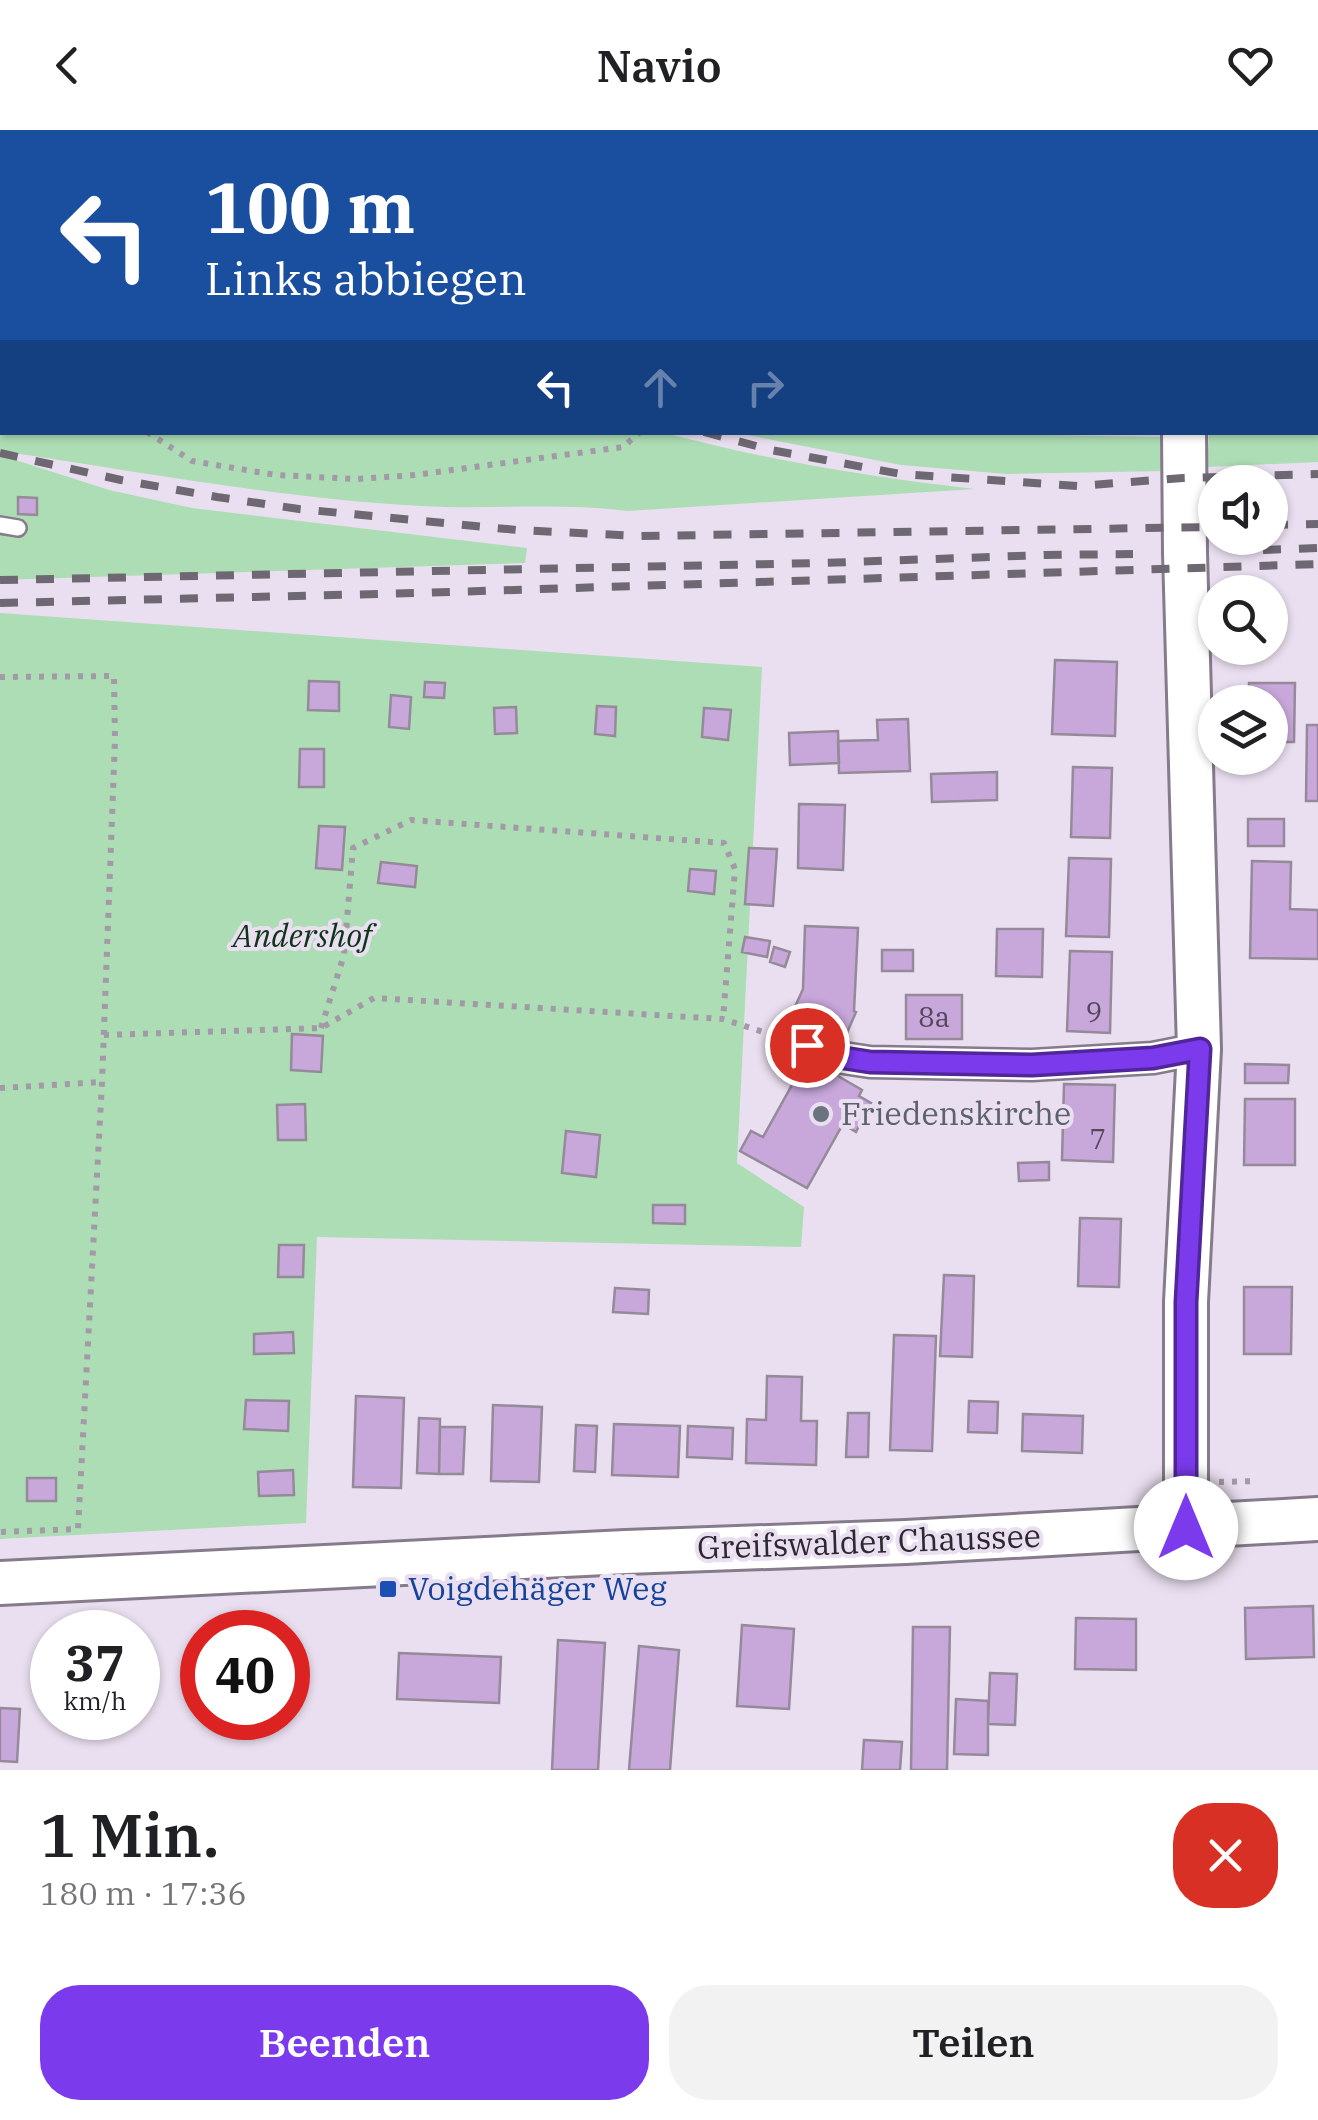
<!DOCTYPE html>
<html lang="de">
<meta charset="utf-8">
<style>
body{margin:0;font-family:"IBM Plex Serif",serif;background:#f2f2f2;color:#202124;height:100vh;display:flex;flex-direction:column;font-size:38px;white-space:nowrap}
*{box-sizing:border-box;margin:0}
p{font-size:32px;color:#757577}
.icon{flex:none;width:55px;height:55px;fill:none;stroke:currentColor;stroke-width:2;stroke-linecap:round;stroke-linejoin:round}
.map{position:relative;height:1640px;overflow:hidden}
.panel{display:flex;flex-direction:column;background:#fff;flex:1}
.panel>*{flex:none}
.hud{position:absolute;left:0px;top:0px;width:1320px;height:305px;box-shadow:0 2px 8px #0004;background:#1a4fa0;color:#fff;overflow:hidden}
.tools{position:absolute;left:1198px;top:335px;display:grid;gap:20px}
.tools a{display:grid;place-items:center;width:90px;height:90px;border-radius:50%;background:#fff;box-shadow:0 2px 8px #0004;font-size:50px}
.speed{position:absolute;left:30px;top:1480px;display:flex;gap:20px;font-size:50px;font-weight:700;text-align:center}
.speed>*{display:grid;place-content:center;width:130px;height:130px;border-radius:50%;background:#fff;box-shadow:0 2px 8px #0004;line-height:1}
.speed small{font-size:25px;font-weight:400}
.speed .limit{border:15px solid #d22;background:#fff;color:#111}
.pin{position:absolute;display:grid;place-items:center;width:85px;height:85px;color:#fff;margin:-42px;border:5px solid #fff;border-radius:50%;box-shadow:0 2px 10px #0007}
.me{position:absolute;width:110px;margin:-55px;rotate:0deg;stroke-linejoin:round;filter:drop-shadow(0 0 8px #0008)}
.turn{display:flex;align-items:center;gap:35px;height:210px;padding:0 40px;font-size:45px}
.turn .icon{width:130px;height:130px;stroke-width:2.5}
.turn b{display:block;font-size:70px;line-height:85px}
.lanes{display:flex;align-items:center;height:95px;padding:0 40px;background:#0003;justify-content:center;gap:50px;direction:ltr}
.lanes .off{opacity:.35}
.round{display:grid;place-items:center;flex:none;width:105px;height:105px;border-radius:40px;background:#f2f2f2}
.summary{display:flex;align-items:center;justify-content:space-between;height:170px;padding:0 40px}
h1{font-size:60px;font-weight:600;line-height:75px}
.action{display:flex;gap:20px;margin-top:auto;padding:20px 40px}
.action a{flex:1;height:115px;border-radius:40px;background:#7c3aed;color:#fff;font-size:40px;font-weight:600;line-height:115px;text-align:center}
.action a+a{background:#f2f2f2;color:#202124}
header{display:flex;justify-content:space-between;align-items:center;height:130px;padding:0 40px;background:#fff;font-size:45px;font-weight:600}
.map>svg:first-child{display:block}
</style>
<header><svg class="icon" aria-label="back" viewBox="0 0 24 24"><path d="M15 5l-7 7 7 7"/></svg>Navio<svg class="icon" aria-label="heart" viewBox="0 0 24 24"><path d="M12 20l-8-8c-3-5 5-10 8-4 3-6 11-1 8 4z"/></svg></header>
<div class="map">
<svg width="1318" height="1640" viewBox="0 0 1318 1640">
<rect width="100%" height="100%" fill="#eadff0"/>
<!-- green -->
<path fill="#adddb4" d="M0,0H64L68,2H2V302L665,303C767,330 870,347 975,359L627,381C560,372 490,380 422,376C280,368 141,342 0,321Z
M102,0H1016L1020,2H106Z
M1240,0H1318V332L1207,337L1209,303L1318,302V2H1240Z
M1022,302L1043,305L1164,307L1165,341L1007,344L901,335L737,303Z
M0,325L109,360L192,378L527,418L525,433L0,450Z
M0,483L762,537L737,1033L804,1077L801,1117L317,1107L306,1393L0,1409Z"/>
<!-- building -->
<path fill="#c8a7da" stroke="#948a99" stroke-width="2.5" d="M18,367L37,368V385L18,384Z
M1055,530L1117,532L1115,606L1052,604Z
M309,551L339,552V581L308,580Z
M425,552L445,553L444,568L424,567Z
M1249,553H1295L1294,612H1270V572H1249Z
M391,565L411,567L409,599L389,597Z
M597,576L616,577L615,606L595,604Z
M516,577L517,603L495,604L494,578Z
M704,578L731,580L728,610L702,607Z
M908,589L910,641L839,643L838,611L878,610L877,590Z
M1307,595H1318V671H1306Z
M838,601L839,633L790,635L789,603Z
M300,619H324V657H299Z
M1073,637L1112,638L1110,708L1071,707Z
M997,642V670L932,672L931,644Z
M799,674L845,675L843,740L798,738Z
M1248,689H1284V716H1248Z
M319,696L345,697L342,740L316,738Z
M749,718L777,719L773,776L745,774Z
M1069,728L1111,729L1109,807L1066,806Z
M1252,731L1291,732L1290,779L1318,780V829L1250,828Z
M381,732L417,736L415,757L378,753Z
M690,739L716,741L714,764L688,761Z
M805,796L858,798L854,881L856,882L843,912L789,890L803,859Z
M997,799H1043L1042,847L996,846Z
M745,807L770,811L767,827L742,822Z
M774,817L790,822L785,837L770,832Z
M882,820H913V841H882Z
M1070,821L1112,822L1110,903L1067,901Z
M906,865H962V909H906Z
M292,904L323,906L321,942L291,940Z
M807,928L862,960L859,966L871,973L856,1002L843,994L807,1058L740,1021L751,1001L763,1007Z
M1245,934L1289,935L1288,953H1245Z
M1064,954L1115,955L1113,1032L1062,1030Z
M1245,969H1295V1035H1244Z
M305,974L306,1010H278L277,975Z
M566,1001L600,1005L596,1047L562,1043Z
M1049,1032V1050L1019,1051L1018,1033Z
M653,1075H685V1094L653,1093Z
M1080,1088L1121,1089L1119,1157L1078,1156Z
M279,1115H304L303,1147H278Z
M944,1145L974,1146L972,1227L940,1226Z
M1244,1157H1292L1291,1224H1244Z
M615,1158L649,1160L648,1184L613,1182Z
M293,1202L294,1223L254,1224V1204Z
M894,1205L936,1206L932,1321L890,1320Z
M767,1246L802,1247L801,1291H817L816,1335L746,1333L747,1289L766,1290Z
M356,1266L404,1268L401,1358L353,1357Z
M246,1270L289,1271L288,1301L244,1299Z
M969,1271L998,1272L997,1303L968,1302Z
M493,1275L542,1277L539,1352L491,1351Z
M848,1283H869L868,1327H846Z
M1023,1284L1083,1286L1082,1323L1022,1321Z
M419,1288L440,1289L439,1344L417,1343Z
M614,1294L680,1296L678,1347L612,1345Z
M576,1295L597,1296L595,1342L574,1341Z
M688,1296L733,1298L732,1329L687,1327Z
M440,1297H465L463,1344H439Z
M293,1340L294,1365L259,1366L258,1342Z
M27,1348H56V1371H27Z
M1313,1476L1314,1527L1246,1529L1245,1478Z
M1076,1488L1136,1489V1540L1075,1539Z
M742,1495L794,1499L789,1579L737,1576Z
M913,1497H950L947,1640H911Z
M558,1510L605,1513L598,1640H552Z
M639,1516L679,1520L670,1640H629Z
M399,1523L501,1527L499,1573L397,1569Z
M990,1543L1017,1544L1015,1595L988,1594Z
M956,1569L988,1571V1625L954,1624Z
M0,1578L20,1579L17,1632L0,1631Z
M864,1610L902,1612L900,1640H862Z"/>
<g fill="none" stroke-linecap="round" stroke-linejoin="round">
<!-- lane casing -->
<g stroke="#857b8a" stroke-width="20">
<path id="lane" d="M0,395L18,398"/>
</g>
<!-- street casing -->
<g stroke="#857b8a" stroke-width="35">
<path id="street" d="M807,915L837,927L870,932L1032,935L1153,928L1199,919"/>
</g>
<!-- secondary casing -->
<g stroke="#857b8a" stroke-width="48">
<path id="secondary" d="M1065,0L1067,2
M1208,2V0
M1184,302L1185,423L1199,919L1186,1172V1398
M0,1453L626,1422L906,1412L1318,1389"/>
</g>
<!-- path -->
<path stroke="#a39aa8" stroke-width="6" stroke-dasharray="5 8" stroke-linecap="butt" d="M0,277L2,272
M147,302L192,331L276,345L357,349L415,345L623,317L640,302
M0,547L114,546L115,609L102,952L78,1399L0,1402
M321,898L344,825L353,718L411,690L724,713L735,739L723,889
M104,905L321,898L374,868L723,889L782,908
M0,958L102,952
M1219,1352L1257,1351"/>
<!-- lane -->
<use href="#lane" stroke="#fff" stroke-width="15"/>
<!-- street -->
<use href="#street" stroke="#fff" stroke-width="30"/>
<!-- secondary -->
<use href="#secondary" stroke="#fff" stroke-width="42"/>
<!-- rail -->
<path stroke="#6e6872" stroke-width="8" stroke-dasharray="18 18" stroke-linecap="butt" d="M87,0L90,2
M704,302L771,320L901,344L1078,356L1183,348L1318,344
M0,323L121,350L217,367L299,379L517,400L641,406L1215,397
M1270,395L1318,394
M1263,420L1318,418
M0,450L822,433L1045,425L1133,424
M0,473L419,463L1318,434"/>
</g>
<g fill="none" stroke-linecap="round" stroke-linejoin="round">
<!-- route casing -->
<g stroke="#51269a" stroke-width="25">
<path id="route" d="M807,915L838,927L870,932L1032,935L1153,928L1200,919L1186,1172V1398"/>
</g>
<!-- route -->
<use href="#route" stroke="#7c3aed" stroke-width="18"/>
</g>
<!-- markers -->
<circle fill="#6b7280" stroke="#eadff0" stroke-width="4" cx="821" cy="984" r="10"/>
<rect fill="#1a4fb4" stroke="#eadff0" stroke-width="4" x="378" y="1449" width="20" height="20" rx="5"/>
<g text-anchor="middle" stroke-width="8" stroke-linejoin="round" paint-order="stroke">
<!-- number labels -->
<g font-size="28" fill="#53485a">
<text x="1094" y="892">9</text>
<text x="934" y="897">8a</text>
<text x="1098" y="1019">7</text>
</g>
<!-- park labels -->
<g font-size="32" font-style="italic" fill="#0f3519" stroke="#eadff0">
<text x="302" y="817">Andershof</text>
</g>
<!-- worship labels -->
<g font-size="32" fill="#5b616d" stroke="#eadff0" text-anchor="start">
<text x="841" y="995">Friedenskirche</text>
</g>
<!-- street labels -->
<g font-size="32" fill="#2c282f" stroke="#eadff0">
<text transform="translate(869 1412) rotate(-2)" y="11">Greifswalder Chaussee</text>
</g>
<!-- transit labels -->
<g font-size="32" fill="#164399" stroke="#eadff0" text-anchor="start">
<text x="408" y="1470">Voigdehäger Weg</text>
</g>
</g>
</svg>
<div class="tools">
<a><svg class="icon" aria-label="sound" viewBox="0 0 24 24"><path d="M4 9h4l5-4v14l-5-4H4zM17 9q2 3 0 6"/></svg></a>
<a><svg class="icon" aria-label="search" viewBox="0 0 24 24"><circle cx="10" cy="10" r="6"/><path d="M15 15l6 6"/></svg></a>
<a><svg class="icon" aria-label="layers" viewBox="0 0 24 24"><path d="M12 4l9 5-9 5-9-5zM3 14l9 5 9-5"/></svg></a>
</div>
<div class="speed"><div>37<small>km/h</small></div><div class="limit">40</div></div>
<div class="pin" style="left:807px;top:915px;background:#d93025"><svg class="icon" aria-label="arrive" viewBox="0 0 24 24"><path d="M6 21V4h12l-3 4 3 4H6"/></svg></div>
<svg class="me" style="left:1186px;top:1398px" viewBox="-20 -20 40 40"><circle r="19" fill="#fff"/><path d="M0-13L10 11 0 6-10 11z" fill="#7c3aed"/></svg>
<div class="hud">
<div class="turn"><svg class="icon" aria-label="left" viewBox="0 0 24 24"><path d="M17 20v-9H6M10 6l-5 5 5 5"/></svg><div><b>100 m</b>Links abbiegen</div></div>
<div class="lanes"><svg class="icon" aria-label="left" viewBox="0 0 24 24"><path d="M17 20v-9H6M10 6l-5 5 5 5"/></svg><svg class="icon off" aria-label="ahead" viewBox="0 0 24 24"><path d="M12 20V5M6 11l6-6 6 6"/></svg><svg class="icon off" aria-label="right" viewBox="0 0 24 24"><path d="M7 20v-9h11M14 6l5 5-5 5"/></svg></div>
</div>
</div>
<section class="panel">
<div class="summary"><div><h1>1 Min.</h1><p>180 m · 17:36</p></div><a class="round" style="background:#d93025;color:#fff"><svg class="icon" aria-label="close" viewBox="0 0 24 24"><path d="M6 6l12 12M18 6L6 18"/></svg></a></div>
<div class="action"><a>Beenden</a><a>Teilen</a></div>
</section>
